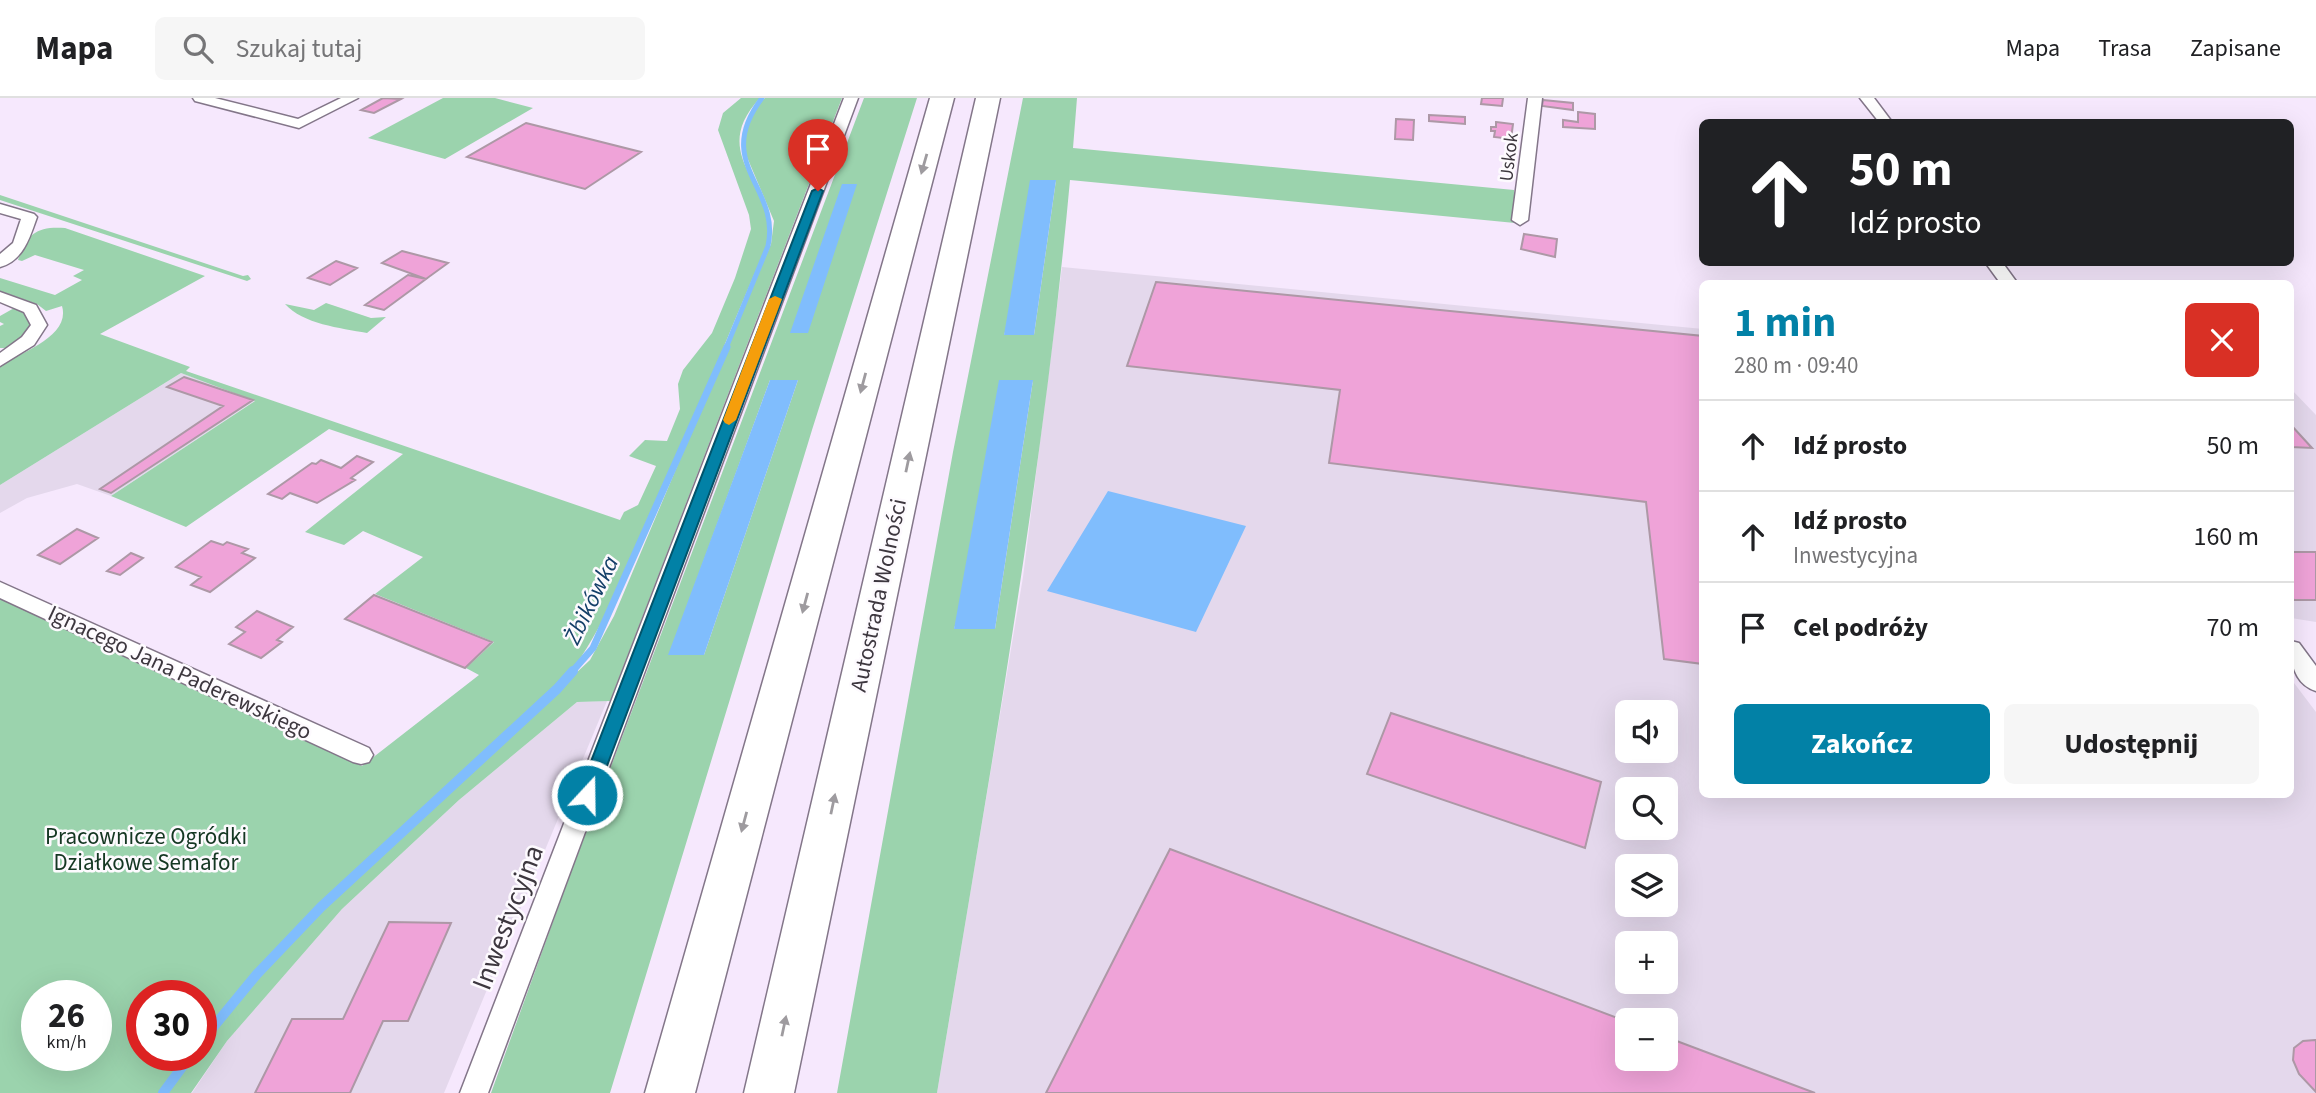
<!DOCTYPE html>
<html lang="pl">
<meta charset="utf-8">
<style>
body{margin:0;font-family:"Source Sans 3",sans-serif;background:#f6f6f6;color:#202124;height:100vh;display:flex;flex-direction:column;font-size:26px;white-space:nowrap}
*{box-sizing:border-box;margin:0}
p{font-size:23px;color:#757577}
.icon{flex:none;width:38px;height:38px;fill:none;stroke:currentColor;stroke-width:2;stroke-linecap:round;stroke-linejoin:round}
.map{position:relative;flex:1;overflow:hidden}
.panel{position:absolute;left:1699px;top:182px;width:595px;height:518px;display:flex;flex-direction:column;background:#fff;border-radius:10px;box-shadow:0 7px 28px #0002}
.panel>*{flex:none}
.guide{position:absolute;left:1699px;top:21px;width:595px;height:147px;border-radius:10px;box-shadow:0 7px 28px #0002;background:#202124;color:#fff;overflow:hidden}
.controls{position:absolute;left:1615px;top:602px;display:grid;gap:14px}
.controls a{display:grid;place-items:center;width:63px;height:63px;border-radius:10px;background:#fff;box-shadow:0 7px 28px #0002;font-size:35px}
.speed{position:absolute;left:21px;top:882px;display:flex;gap:14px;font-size:35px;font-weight:700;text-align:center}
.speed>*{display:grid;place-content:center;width:91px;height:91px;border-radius:50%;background:#fff;box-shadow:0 7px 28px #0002;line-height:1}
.speed small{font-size:18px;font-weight:400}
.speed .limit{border:10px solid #d22;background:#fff;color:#111}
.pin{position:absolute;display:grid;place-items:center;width:60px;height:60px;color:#fff;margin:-72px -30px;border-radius:50% 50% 50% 0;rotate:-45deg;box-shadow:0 0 7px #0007}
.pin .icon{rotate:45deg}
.me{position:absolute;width:77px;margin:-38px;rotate:21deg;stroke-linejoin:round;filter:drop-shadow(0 0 5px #0008)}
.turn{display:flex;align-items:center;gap:24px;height:147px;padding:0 35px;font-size:32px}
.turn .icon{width:91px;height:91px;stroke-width:2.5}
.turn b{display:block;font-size:49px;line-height:60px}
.round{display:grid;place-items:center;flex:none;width:74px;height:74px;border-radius:10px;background:#f6f6f6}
.overview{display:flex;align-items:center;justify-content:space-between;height:119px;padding:0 35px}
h1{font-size:42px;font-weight:700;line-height:52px;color:#0281a6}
.action{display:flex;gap:14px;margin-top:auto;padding:14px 35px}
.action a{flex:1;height:80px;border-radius:10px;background:#0281a6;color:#fff;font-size:28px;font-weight:700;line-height:80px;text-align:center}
.action a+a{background:#f6f6f6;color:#202124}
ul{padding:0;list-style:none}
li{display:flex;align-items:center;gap:21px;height:91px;padding:0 35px;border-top:2px solid #e0e0e0}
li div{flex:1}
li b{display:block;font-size:26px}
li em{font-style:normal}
header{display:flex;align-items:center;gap:42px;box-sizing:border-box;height:98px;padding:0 35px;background:#fff;border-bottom:2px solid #e0e0e0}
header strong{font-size:33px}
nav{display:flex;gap:38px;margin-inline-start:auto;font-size:24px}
.search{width:490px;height:63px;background:#f6f6f6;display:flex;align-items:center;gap:18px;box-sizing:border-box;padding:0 24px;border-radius:10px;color:#757577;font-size:26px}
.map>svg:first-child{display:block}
</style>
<header>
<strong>Mapa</strong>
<div class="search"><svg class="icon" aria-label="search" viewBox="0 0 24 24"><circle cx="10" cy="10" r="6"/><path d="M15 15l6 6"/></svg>Szukaj tutaj</div>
<nav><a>Mapa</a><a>Trasa</a><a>Zapisane</a></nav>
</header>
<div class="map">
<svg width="2316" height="995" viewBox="0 0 2316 995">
<rect width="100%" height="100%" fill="#f6e8fd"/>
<!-- commercial -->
<path fill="#e4d8ec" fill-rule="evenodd" d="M1062,169L1703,231V696H2291V581L2316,614V995H937L1023,479ZM1628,614H1666V653H1628ZM1628,691H1666V730H1628ZM1628,768H1666V807H1628ZM1628,845H1666V884H1628ZM1628,922H1666V961H1628Z
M181,275L256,302L111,398L77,386L27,400L0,415V387Z
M2291,291L2316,317V524L2291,520Z
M607,603L444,995H192L227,943L342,811L459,702L577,604Z"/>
<!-- green -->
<path fill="#9bd3ad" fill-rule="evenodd" d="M443,0H495L533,10L445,61L368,40Z
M741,0H760C707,57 774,84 769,142C729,234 692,328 651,420C626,476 603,530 567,580L305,821L201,938V898H142V957H187L161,995H0V499L362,668L479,577L466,570L494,544L375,496L423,459L363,433L344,447L305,434L403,356L329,331L186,429L111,398L255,303L181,275L0,387V267C21,255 71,238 62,208L46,213L37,206L0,193V180L55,197L82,182L73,178L84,172L35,157L22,163L18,162C26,136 37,128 65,130L205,178L100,236L190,269L186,273L620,422L624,414L638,407L656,368L629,358L645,342L667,343L680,311L678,286L683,272L712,235L735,180L751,131L749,117L718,32L723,15ZM37,898H96V957H37Z
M765,0H842L610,603L577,604L459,702L342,811L227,943L191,995H167L196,957H201V950L236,904L311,822L590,562L614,518L771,146L774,123L744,52L743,39L750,16Z
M864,0H917L812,332L610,995H491L571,774ZM770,282H798L704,557H669Z
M1023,0H1077L1073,50L1514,92L1515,125L1070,82C1042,389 987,691 937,995H837L953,354ZM1056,82L1034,237H1004ZM1033,282L995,531H954Z
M0,97L243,178L248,177L251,181L247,183L0,102Z
M326,205L371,220L386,219L367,235C340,230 303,226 285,206L314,212Z
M16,209C43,221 26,236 13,250H0V228L4,226L0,224V218Z"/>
<!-- water -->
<path fill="#80bdfd" d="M1030,82H1056L1034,237H1004Z
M842,86H857L808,235H790Z
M770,282H798L704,557H668Z
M999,282H1033L995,531H954Z
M1108,393L1246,428L1196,534L1047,493Z"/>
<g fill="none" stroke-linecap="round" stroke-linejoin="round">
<!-- stream-far2 -->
<path stroke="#80bdfd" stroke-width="5" d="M726,250L768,148C781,89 712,66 762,0"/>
<!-- stream-far1 -->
<path stroke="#80bdfd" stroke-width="7" d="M571,575L593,550L727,249"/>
<!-- stream -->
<path stroke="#80bdfd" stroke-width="10" d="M201,944L257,876L321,809L557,591L573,573
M163,995L191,957"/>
</g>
<!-- building -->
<path fill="#efa3d8" stroke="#ad98a6" stroke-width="2" d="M383,0L401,1L374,15L361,12Z
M1482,0H1503L1502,8L1481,6Z
M1543,2L1573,5V12L1542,8Z
M1578,14L1595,16V31L1563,29V22L1578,24Z
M1429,17L1465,19V26L1429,23Z
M1396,21L1414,22L1413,42L1395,41Z
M1496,24L1513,26L1511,41L1494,39L1495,33H1491V29H1496Z
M526,25L641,54L585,91L467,59Z
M1524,136L1557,141L1555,159L1521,151Z
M402,153L448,165L426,181L382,165Z
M336,163L357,170L330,187L308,180Z
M408,177L426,181L384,212L365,207Z
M1156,184L1703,238V566L1664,561L1646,404L1329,365L1340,292L1127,268Z
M184,279L253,302L111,395L100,391L223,308L167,289Z
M2291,327L2312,350L2291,349Z
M357,358L373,364L351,380L355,382L317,405L290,395L282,401L268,396L312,365L316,366L321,362L341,370Z
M77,431L98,440L60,466L38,457Z
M211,443L223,447L227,444L248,451L242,455L255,460L210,494L191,487L201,479L176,469Z
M2291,454H2316V502H2294L2291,498Z
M131,455L143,460L120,477L107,473Z
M374,497L492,544L465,570L345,521Z
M257,513L293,529L277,542L282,544L261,560L229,546L245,534L236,529Z
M1391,615L1601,684L1585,750L1367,676Z
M1170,751L1628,924V961H1666V939L1815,995H1046Z
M389,824L451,825L408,923H383L350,995H255L292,921H343Z
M2315,942H2316V994L2299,976L2293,962L2294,950L2303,943Z"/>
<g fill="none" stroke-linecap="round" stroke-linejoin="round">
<!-- minor casing -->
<g stroke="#837689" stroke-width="3">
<path id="minor" d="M193,0H215L298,21L341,0H358L299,30L195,3Z
M844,0H858L488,995H460Z
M1528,0H1542L1528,122L1520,127L1512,122Z
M1860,0H1874L1892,24H1879Z
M0,106L34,116L37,119C30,139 23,163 0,169V156L13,145L21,121L0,115Z
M1985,164H2002L2018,186H2001Z
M0,194L36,207L47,227L34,247L0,268V255L22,239L31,227L24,214L0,204Z
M0,484L369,650L373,657L369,664L361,666L353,664L0,500Z
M2291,543L2299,545L2316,568V593C2294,586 2290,563 2291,543Z"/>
</g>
<!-- motorway casing -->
<g stroke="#837689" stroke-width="3">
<path id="motorway" d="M930,0H954L695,995H645Z
M976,0H1000L794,995H744Z"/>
</g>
<!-- minor -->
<use href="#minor" fill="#fff" fill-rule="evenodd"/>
<!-- motorway -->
<use href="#motorway" fill="#fff" fill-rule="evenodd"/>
</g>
<!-- one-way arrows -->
<defs><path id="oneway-solid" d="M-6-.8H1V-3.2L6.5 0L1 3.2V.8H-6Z" transform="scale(1.75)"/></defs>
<g fill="#9e9b9f">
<use href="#oneway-solid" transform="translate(924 66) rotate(106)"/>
<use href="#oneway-solid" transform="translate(863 285) rotate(105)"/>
<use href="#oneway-solid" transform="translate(908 364) rotate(-78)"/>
<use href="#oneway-solid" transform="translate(805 505) rotate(105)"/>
<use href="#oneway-solid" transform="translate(833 706) rotate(-78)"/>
<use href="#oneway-solid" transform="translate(744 724) rotate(105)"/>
<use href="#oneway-solid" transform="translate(784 928) rotate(-78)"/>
</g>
<!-- route -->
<path fill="#0281a6" stroke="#01546c" stroke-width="2" d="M818,90L823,93L596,697L594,702L587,704L581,702L578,697L812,93Z"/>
<!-- slow -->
<path fill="#f59e0b" d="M775,198L782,201L736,322L729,327L725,325L723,322L769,201Z"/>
<g text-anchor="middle" stroke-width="5" stroke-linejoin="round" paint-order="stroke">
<!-- far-street labels -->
<g font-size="19" fill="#3d373f" stroke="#fdfafe">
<text transform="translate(1508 59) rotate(-83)" y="7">Uskok</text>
</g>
<!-- street labels -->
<g font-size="23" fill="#3d373f" stroke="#fdfafe">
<text transform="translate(878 497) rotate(-78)" y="8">Autostrada Wolności</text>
<text transform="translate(180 574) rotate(25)" y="8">Ignacego Jana Paderewskiego</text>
</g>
<!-- park labels -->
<g font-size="23" fill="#143722" stroke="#fdfafe">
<text x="146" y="746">Pracownicze Ogródki<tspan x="146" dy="26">Działkowe Semafor</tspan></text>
</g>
<!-- water labels -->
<g font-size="24" font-style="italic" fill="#143f68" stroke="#fdfafe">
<text transform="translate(591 502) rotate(-64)" y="8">Żbikówka</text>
</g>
<!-- near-street labels -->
<g font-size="28" fill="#3d373f" stroke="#fdfafe">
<text transform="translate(507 819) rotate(-69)" y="10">Inwestycyjna</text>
</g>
</g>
</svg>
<div class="controls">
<a><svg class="icon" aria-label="sound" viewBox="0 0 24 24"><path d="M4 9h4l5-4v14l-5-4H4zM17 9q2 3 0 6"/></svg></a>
<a><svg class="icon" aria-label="search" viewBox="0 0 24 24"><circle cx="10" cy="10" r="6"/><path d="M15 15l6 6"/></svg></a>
<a><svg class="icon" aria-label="layers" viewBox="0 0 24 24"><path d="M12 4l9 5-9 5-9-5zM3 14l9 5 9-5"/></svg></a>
<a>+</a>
<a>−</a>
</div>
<div class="speed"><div>26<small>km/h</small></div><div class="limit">30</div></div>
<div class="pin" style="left:818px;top:93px;background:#d93025"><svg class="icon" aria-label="arrive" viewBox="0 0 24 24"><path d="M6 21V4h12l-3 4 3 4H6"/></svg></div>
<svg class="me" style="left:587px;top:697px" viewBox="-20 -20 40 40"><circle r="17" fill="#0281a6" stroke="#fff" stroke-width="3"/><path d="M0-11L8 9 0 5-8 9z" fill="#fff"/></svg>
<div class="guide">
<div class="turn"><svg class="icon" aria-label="ahead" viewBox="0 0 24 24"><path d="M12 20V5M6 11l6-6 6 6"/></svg><div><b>50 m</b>Idź prosto</div></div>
</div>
<section class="panel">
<div class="overview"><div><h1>1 min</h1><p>280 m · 09:40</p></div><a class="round" style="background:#d93025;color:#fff"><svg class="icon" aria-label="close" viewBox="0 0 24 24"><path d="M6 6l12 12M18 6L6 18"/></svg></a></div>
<ul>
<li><svg class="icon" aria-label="ahead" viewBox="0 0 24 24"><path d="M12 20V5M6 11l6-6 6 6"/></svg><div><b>Idź prosto</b></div><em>50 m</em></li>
<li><svg class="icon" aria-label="ahead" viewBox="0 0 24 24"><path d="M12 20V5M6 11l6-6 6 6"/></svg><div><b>Idź prosto</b><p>Inwestycyjna</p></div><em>160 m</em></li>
<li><svg class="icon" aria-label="arrive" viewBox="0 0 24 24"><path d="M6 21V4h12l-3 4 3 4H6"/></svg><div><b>Cel podróży</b></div><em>70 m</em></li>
</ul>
<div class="action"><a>Zakończ</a><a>Udostępnij</a></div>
</section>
</div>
